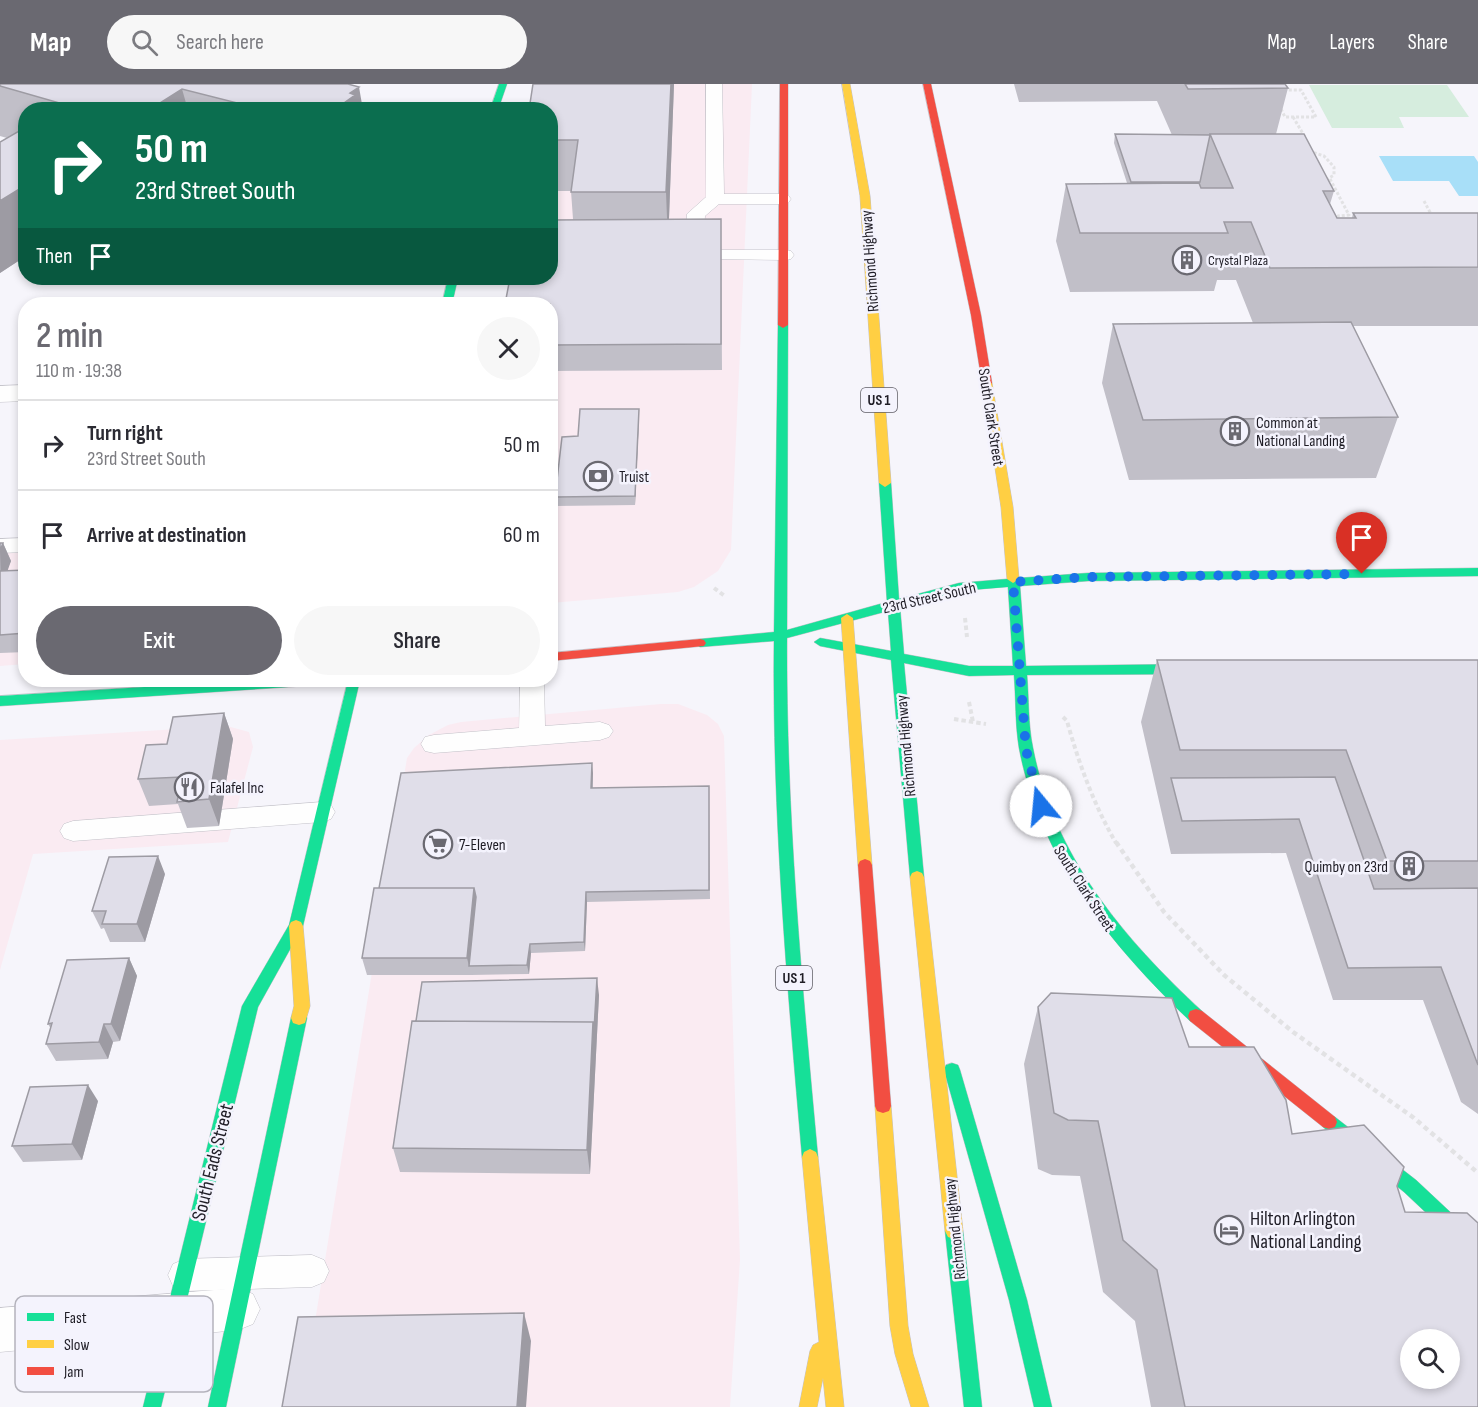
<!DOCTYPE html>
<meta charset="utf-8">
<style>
body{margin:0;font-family:"Sofia Sans Condensed",sans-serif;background:#f7f7f7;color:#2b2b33;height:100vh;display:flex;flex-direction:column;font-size:22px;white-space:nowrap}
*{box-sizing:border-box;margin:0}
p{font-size:20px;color:#7c7c81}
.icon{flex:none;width:33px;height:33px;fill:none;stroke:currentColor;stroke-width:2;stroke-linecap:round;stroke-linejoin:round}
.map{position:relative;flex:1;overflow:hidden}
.panel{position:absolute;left:18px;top:213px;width:540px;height:390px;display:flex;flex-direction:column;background:#fff;border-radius:24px;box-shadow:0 3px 9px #0003}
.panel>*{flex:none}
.hud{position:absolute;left:18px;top:18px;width:540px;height:183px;border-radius:24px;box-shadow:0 3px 9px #0003;background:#0b6e4f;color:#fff;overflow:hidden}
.tools{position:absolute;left:1400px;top:1245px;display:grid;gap:12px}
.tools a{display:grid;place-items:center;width:60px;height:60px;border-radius:50%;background:#fff;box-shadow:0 3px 9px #0003;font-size:30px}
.pin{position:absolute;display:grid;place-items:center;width:51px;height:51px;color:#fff;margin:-62px -26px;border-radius:50% 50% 50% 0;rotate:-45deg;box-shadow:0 0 6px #0007}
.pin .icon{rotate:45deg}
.me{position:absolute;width:66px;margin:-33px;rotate:343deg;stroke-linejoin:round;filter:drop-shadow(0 0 4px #0008)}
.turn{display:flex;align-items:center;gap:21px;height:126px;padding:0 18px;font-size:27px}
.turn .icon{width:78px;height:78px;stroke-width:2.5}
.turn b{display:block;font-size:42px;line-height:51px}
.then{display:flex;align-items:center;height:57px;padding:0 18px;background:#0003;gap:12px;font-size:22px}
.round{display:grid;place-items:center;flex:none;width:63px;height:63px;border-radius:32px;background:#f7f7f7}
.overview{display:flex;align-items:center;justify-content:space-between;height:102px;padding:0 18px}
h1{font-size:36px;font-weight:600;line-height:45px;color:#6a6971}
.action{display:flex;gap:12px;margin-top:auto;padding:12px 18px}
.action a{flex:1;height:69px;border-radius:36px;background:#6a6971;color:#fff;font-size:24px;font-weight:600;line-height:69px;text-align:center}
.action a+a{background:#f7f7f7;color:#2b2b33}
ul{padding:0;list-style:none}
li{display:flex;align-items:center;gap:18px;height:90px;padding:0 18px;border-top:2px solid #e1e1e2}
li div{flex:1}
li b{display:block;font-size:22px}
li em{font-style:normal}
header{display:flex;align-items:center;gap:36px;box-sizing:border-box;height:84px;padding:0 30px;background:#6a6971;color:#fff}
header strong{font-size:28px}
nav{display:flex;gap:33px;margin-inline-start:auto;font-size:21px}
.search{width:420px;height:54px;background:#f7f7f7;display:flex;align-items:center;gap:15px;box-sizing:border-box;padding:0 21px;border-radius:33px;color:#7c7c81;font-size:22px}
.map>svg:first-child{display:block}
</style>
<header>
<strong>Map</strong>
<div class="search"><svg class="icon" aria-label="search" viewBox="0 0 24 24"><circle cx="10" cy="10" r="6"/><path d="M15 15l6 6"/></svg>Search here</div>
<nav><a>Map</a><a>Layers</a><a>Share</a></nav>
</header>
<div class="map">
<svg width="1478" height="1323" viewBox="0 0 1478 1323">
<rect width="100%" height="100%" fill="#f6f5fb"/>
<!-- commercial -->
<path fill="#faebf2" d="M545,0H752L731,466L718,487L694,503L678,508L551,519L550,220H505L510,194H550V26Z
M25,463V580L0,582V464Z
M661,620H678L707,631L718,640L724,652L740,1176L730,1323H301L407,674L414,664L429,651L448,641L461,638Z
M227,642L249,648L253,663L228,758L33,770L0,886V656Z"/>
<!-- green -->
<path fill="#d6edde" d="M1309,1H1447L1469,33H1399L1404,44H1332Z"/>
<!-- water -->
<path fill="#a8dff8" d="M1379,72H1474L1478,78V112H1459L1449,97H1393Z"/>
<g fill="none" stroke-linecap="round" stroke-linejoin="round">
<!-- lane casing -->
<g stroke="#c2c1c8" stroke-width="1">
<path id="lane" d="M706,0H722L724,110H782L788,111L791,115L788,119L782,120H719L705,132L703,160L700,164H688L685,160L687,130L706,113Z
M721,166H785L791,167L794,171L791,175L785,176L715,175L712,171L715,167Z
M26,454V468L0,469V455Z
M520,596H544L545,642L600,638L609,641L613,647L609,653L600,656L434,669L425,667L421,660L425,653L434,651L519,644Z
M322,718L331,721L335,728L331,735L322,738L73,757L64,754L60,747L64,740L73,737Z
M312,1171L324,1176L329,1187L324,1198L312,1203L185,1207L173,1202L168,1191L173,1180L185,1175Z"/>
</g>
<!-- street casing -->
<g stroke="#c2c1c8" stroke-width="1">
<path id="street" d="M26,301V317L0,318V302Z
M238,1204L253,1210L260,1225L253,1240L238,1246L0,1268V1224Z"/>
</g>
<!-- fast casing -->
<g stroke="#c2c1c8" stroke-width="1">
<path id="fast" d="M499,0H507L498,26H490Z
M448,194H458L452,220H442Z
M783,238L788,241L787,546L887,518L879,399L885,395L891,399L899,515L959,499L1007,495L1013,491L1019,494L1088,489L1478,484V492L1088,497L1020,502L1026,582L1200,580L1206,585L1200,590L1027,591C1029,615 1028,640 1033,664C1054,772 1123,854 1202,927L1204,932L1202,937L1196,939L1190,937C1111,861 1040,775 1019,664C1015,640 1016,615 1014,591L969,592L904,579L924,793L922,797H912L910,793L891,576L820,562L814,558L820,554L891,567L888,527L787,554C786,728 802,900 818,1073L816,1078L810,1081L804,1078L802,1073C787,901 772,729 774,557L700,563L694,559L700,555L774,548L778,241ZM1008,503L1013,582H969L904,570L900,523L959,507Z
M257,596H325L319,601L0,622V612Z
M348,596H360L303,842L258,923L161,1323H143L242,922L289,841Z
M299,927L305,929L307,934L226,1323H208L291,934L293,929Z
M952,979L958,981L960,986L1027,1216L1052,1323H1034L1009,1216L944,986L946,981Z
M1329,1031L1335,1033L1416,1096L1478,1154V1174L1472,1172L1404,1108L1323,1043L1321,1038L1323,1033Z
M954,1139L960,1141L963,1147L982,1323H964L945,1147L948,1141Z"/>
</g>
<!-- slow casing -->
<g stroke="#c2c1c8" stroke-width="1">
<path id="slow" d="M842,0H850L870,112L891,399L885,403L879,399L860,112Z
M987,296L992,299L1013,423L1019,495L1013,499L1007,495L1001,423L982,299Z
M847,530L853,534L872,781L870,785H860L858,781L841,534Z
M917,787L922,789L924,793L963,1147L960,1153L954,1155L948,1153L945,1147L910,793L912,789Z
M296,836L301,838L303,842L310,922L305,939L299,941L293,939L291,934L294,922L289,842L291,838Z
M883,1015L889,1017L891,1022L908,1242L913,1270L929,1323H911L895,1270L890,1242L875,1022L877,1017Z
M810,1065L816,1068L818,1073L844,1323H826L823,1294L817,1323H799L810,1267L813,1261L819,1258L802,1073L804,1068Z"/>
</g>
<!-- jam casing -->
<g stroke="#c2c1c8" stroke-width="1">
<path id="jam" d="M780,0H788V241L783,244L778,241Z
M923,0H931L981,231L992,299L987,302L982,299L971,231Z
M700,555L704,556L706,559L704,562L550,577V569Z
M865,775L870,777L872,781L891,1022L889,1027L883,1029L877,1027L875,1022L858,781L860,777Z
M1196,925L1202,927L1335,1033L1337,1038L1335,1043L1329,1045L1323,1043L1190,937L1188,932L1190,927Z"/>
</g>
<!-- path-far2 -->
<path stroke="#e2e2e4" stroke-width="3" stroke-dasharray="3 2" stroke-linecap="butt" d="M1281,25L1285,33H1316L1301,6H1284
M1293,33L1305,53
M1309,67L1324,72L1334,83V91L1326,96
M1330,95L1349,131L1338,132L1342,138
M1424,117L1432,132"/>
<!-- path-far1 -->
<path stroke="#e2e2e4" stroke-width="4" stroke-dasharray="4.5 3" stroke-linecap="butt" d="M714,504L726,513
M965,534L967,553
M969,618L973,638
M1063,633L1067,637C1079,680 1094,721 1116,759
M954,635L986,640"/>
<!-- path -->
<path stroke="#e2e2e4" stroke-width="4.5" stroke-dasharray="5 4" stroke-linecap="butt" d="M1116,758L1164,828L1224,891L1293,948L1414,1034L1478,1089"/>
<!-- lane -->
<use href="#lane" fill="#fefefe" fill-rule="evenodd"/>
<!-- street -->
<use href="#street" fill="#fefefe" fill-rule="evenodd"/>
<!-- fast -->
<use href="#fast" fill="#16e098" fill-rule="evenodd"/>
<!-- slow -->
<use href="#slow" fill="#ffcf43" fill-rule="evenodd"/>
<!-- jam -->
<use href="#jam" fill="#f24e42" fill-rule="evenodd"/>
</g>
<!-- wall -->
<path fill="#c1bfc8" d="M0,0H348L363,26H26V172L0,189V58L7,54L0,52Z
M674,0L669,135H721L722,286L550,287V220L573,135L571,107H550V26Z
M1014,0H1285L1288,4L1276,50L1334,107L1330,120L1337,134H1352L1353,129H1478V242H1353L1398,333L1376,394L1129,396L1102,299L1113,240L1253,239L1236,196H1217L1214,207L1070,208L1056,157L1066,100L1127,99L1114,59L1115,50L1172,51L1157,17L1019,18Z
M639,334L635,421L556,422L555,413L578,352Z
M0,459H3L11,477L7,486H26V568L0,569Z
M1157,576H1478V1030L1461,1018L1423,916H1333L1286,769L1171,770L1141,638Z
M224,629L233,655L219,742L187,744L178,720L149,722L138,695L167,660Z
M593,689V704L709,702L710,815L587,818L585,867L531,869L529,890L471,891H367L362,874L379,804Z
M165,790L145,858H110L104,844L101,845L92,827Z
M129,874L137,892L120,957L113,958L108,975L56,977L46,960L51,945L48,940Z
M599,911L590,1090L400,1088L393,1064Z
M1038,923L1189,963L1292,1050L1397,1102L1405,1128L1478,1323H1151L1135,1237L1103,1208L1080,1092L1052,1091L1038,1085L1024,980Z
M98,1017L82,1076L23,1078L12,1062Z"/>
<!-- shaded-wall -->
<path fill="#9d9ba3" d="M671,0H674L668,160L666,108Z
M359,3L363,26H334L350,9Z
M182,5L188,26H149Z
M26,101V172L0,189V117Z
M639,325V334L635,421V412Z
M3,459L11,477L1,505L0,467Z
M224,629L233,655L219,742L209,715Z
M592,679L593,689L592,713L591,704Z
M158,772L165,790L145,858L137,840Z
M474,804L478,822L469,882L467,874Z
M586,808L587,818L585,867L584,858Z
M530,860L531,869L529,890L527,881Z
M129,874L137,892L120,957L111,940Z
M597,894L599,911L590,1090L587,1066L593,938Z
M104,940L113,958L108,975L99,958Z
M88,1001L98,1017L82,1076L72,1060Z
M524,1229L531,1257L526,1323H517Z"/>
<!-- building -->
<path fill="#e0dee9" stroke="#9d9ba3" stroke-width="1.5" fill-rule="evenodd" d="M0,0H348L359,3L350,9L355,11L334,26H265L182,5L149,26H54L63,20L0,2Z
M533,0H671L666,108H571L578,56H550V26H529Z
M1185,0H1285L1288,4L1188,5Z
M26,43V101L0,117V58Z
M1115,50L1210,51L1200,98H1131Z
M1210,50H1304L1334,107H1323L1337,134H1356L1353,129H1478V183L1270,184L1251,138H1224L1228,149H1080L1066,100L1199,99L1201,104H1233Z
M721,135V260L550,261V220H505L510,194H550V136Z
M1351,238L1398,333L1143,336L1113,240Z
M580,325H639L635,412L555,413L562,353L578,352Z
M0,459H3L0,467Z
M26,486V549L0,551V487Z
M1157,576H1478V777H1387L1346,666H1180Z
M224,629L209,715L177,718L182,693L138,695L146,661L167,660L173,633Z
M592,679L591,704L709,702V806L586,808L584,858L530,860L527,881L469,882L476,813L474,804H379L401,689Z
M1335,693L1374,805L1478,804V981L1441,883L1348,884L1299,735L1182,737L1171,694Z
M158,772L137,840H102L106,827H92L109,773Z
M374,804H474L467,874H362Z
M129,874L111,940H104L99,958L46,960L52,939L48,940L67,876Z
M597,894L594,946L593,938L416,937L422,898Z
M1051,909L1172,914L1189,963H1254L1286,1016L1292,1050L1364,1041L1404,1083L1397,1102L1405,1128L1467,1129L1478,1139V1323H1185L1157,1186L1123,1156L1098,1037L1068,1036L1054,1029L1038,923ZM1410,1256H1449V1294H1410Z
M412,937L593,938L587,1066L393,1064Z
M88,1001L72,1060L12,1062L30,1003Z
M524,1229L517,1323H282L298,1233Z"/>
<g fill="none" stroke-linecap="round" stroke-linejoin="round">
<!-- route -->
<path stroke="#1a73e8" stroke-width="10" stroke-dasharray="0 18" d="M1041,722L1026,666L1013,498L1088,493L1362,490"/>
</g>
<!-- icons -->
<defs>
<g id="building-ring" transform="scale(1.5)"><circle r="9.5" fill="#f4f3fd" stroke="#6a6971" stroke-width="1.5"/><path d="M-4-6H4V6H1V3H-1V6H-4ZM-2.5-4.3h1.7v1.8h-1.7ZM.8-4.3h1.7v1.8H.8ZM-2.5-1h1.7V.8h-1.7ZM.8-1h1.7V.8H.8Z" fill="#6a6971"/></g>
<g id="bank-ring" transform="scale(1.5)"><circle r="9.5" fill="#f4f3fd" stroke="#6a6971" stroke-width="1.5"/><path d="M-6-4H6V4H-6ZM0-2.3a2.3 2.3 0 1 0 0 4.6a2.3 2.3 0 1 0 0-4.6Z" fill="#6a6971"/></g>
<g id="restaurant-ring" transform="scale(1.5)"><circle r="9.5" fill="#f4f3fd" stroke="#6a6971" stroke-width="1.5"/><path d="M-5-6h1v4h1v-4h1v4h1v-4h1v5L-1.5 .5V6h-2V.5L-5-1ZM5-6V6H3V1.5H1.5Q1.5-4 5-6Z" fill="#6a6971"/></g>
<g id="supermarket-ring" transform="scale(1.5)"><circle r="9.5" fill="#f4f3fd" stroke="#6a6971" stroke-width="1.5"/><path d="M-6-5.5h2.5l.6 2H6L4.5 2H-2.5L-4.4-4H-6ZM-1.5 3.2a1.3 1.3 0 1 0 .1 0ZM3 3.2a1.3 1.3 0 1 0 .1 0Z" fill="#6a6971"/></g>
<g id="hotel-ring" transform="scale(1.5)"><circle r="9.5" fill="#f4f3fd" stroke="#6a6971" stroke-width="1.5"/><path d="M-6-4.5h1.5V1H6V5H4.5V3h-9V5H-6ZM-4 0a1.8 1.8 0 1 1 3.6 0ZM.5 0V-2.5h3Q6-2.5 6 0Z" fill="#6a6971"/></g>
</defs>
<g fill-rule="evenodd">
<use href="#building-ring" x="1187" y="176"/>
<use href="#building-ring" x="1235" y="347"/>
<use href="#bank-ring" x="598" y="392"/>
<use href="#restaurant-ring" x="189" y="703"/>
<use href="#supermarket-ring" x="438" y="760"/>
<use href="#building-ring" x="1409" y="782"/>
<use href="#hotel-ring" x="1229" y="1146"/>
</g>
<g text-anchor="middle" stroke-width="5" stroke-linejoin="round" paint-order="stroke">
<!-- far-poi labels -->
<g font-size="14" fill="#1f1d26" stroke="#f4f3fd" text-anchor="start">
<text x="1208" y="181">Crystal Plaza</text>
</g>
<!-- shield labels -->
<g fill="#f4f3fd" stroke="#5f5d66" stroke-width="1.5">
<rect x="861" y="304" width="36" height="24" rx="4.5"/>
<rect x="776" y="882" width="36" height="24" rx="4.5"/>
</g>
<g font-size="15" font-weight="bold" fill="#1f1d26">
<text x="879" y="321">US 1</text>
<text x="794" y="899">US 1</text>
</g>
<!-- street labels -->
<g font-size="16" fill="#1f1d26" stroke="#f4f3fd">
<text transform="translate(869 177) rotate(-94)" y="6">Richmond Highway</text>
<text transform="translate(992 333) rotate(81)" y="6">South Clark Street</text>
<text transform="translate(929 513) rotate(-13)" y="6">23rd Street South</text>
<text transform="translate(905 662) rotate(-95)" y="6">Richmond Highway</text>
<text transform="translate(1085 804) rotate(57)" y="6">South Clark Street</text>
<text transform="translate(954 1145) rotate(-96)" y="6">Richmond Highway</text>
</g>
<!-- poi labels -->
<g font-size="16" fill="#1f1d26" stroke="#f4f3fd" text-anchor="start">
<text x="1256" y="344">Common at<tspan x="1256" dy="18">National Landing</tspan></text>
<text x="619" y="398">Truist</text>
<text x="210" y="709">Falafel Inc</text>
<text x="459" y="766">7-Eleven</text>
<text x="1388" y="788" text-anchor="end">Quimby on 23rd</text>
</g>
<!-- near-street labels -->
<g font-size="20" fill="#1f1d26" stroke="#f4f3fd">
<text transform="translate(212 1078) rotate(-76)" y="7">South Eads Street</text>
</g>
<!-- near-poi labels -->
<g font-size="20" fill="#1f1d26" stroke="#f4f3fd" text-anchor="start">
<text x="1250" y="1141">Hilton Arlington<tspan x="1250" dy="23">National Landing</tspan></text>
</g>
</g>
<!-- legend -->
<rect x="15" y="1212" width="198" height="96" rx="9" fill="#f4f3fd" stroke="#b4b3bc" stroke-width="1.5"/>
<rect x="27" y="1229" width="27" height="8" fill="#16e098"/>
<rect x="27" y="1256" width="27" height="8" fill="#ffcf43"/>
<rect x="27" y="1283" width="27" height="8" fill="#f24e42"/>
<g font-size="16" fill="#1f1d26">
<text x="64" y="1239">Fast</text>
<text x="64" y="1266">Slow</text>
<text x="64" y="1293">Jam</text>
</g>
</svg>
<div class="tools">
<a><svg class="icon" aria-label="search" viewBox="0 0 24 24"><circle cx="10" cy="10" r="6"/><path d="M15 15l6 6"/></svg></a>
</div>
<div class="pin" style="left:1362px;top:490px;background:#d93025"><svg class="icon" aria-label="arrive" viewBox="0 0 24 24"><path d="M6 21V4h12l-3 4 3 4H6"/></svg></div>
<svg class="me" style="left:1041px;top:722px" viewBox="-20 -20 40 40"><circle r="19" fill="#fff"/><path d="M0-13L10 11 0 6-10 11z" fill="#1a73e8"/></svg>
<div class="hud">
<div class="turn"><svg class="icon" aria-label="right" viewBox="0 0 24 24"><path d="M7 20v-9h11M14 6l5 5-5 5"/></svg><div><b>50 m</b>23rd Street South</div></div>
<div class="then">Then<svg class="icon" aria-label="arrive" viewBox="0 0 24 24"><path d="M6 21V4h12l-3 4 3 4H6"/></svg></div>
</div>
<section class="panel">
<div class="overview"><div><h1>2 min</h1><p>110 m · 19:38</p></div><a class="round"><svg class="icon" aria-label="close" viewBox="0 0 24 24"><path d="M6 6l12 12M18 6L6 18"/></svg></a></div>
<ul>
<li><svg class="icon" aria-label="right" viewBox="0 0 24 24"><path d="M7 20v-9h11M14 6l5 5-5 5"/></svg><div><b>Turn right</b><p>23rd Street South</p></div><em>50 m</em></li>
<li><svg class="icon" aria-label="arrive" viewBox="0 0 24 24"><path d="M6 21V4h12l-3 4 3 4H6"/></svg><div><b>Arrive at destination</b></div><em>60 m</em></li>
</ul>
<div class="action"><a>Exit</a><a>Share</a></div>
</section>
</div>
